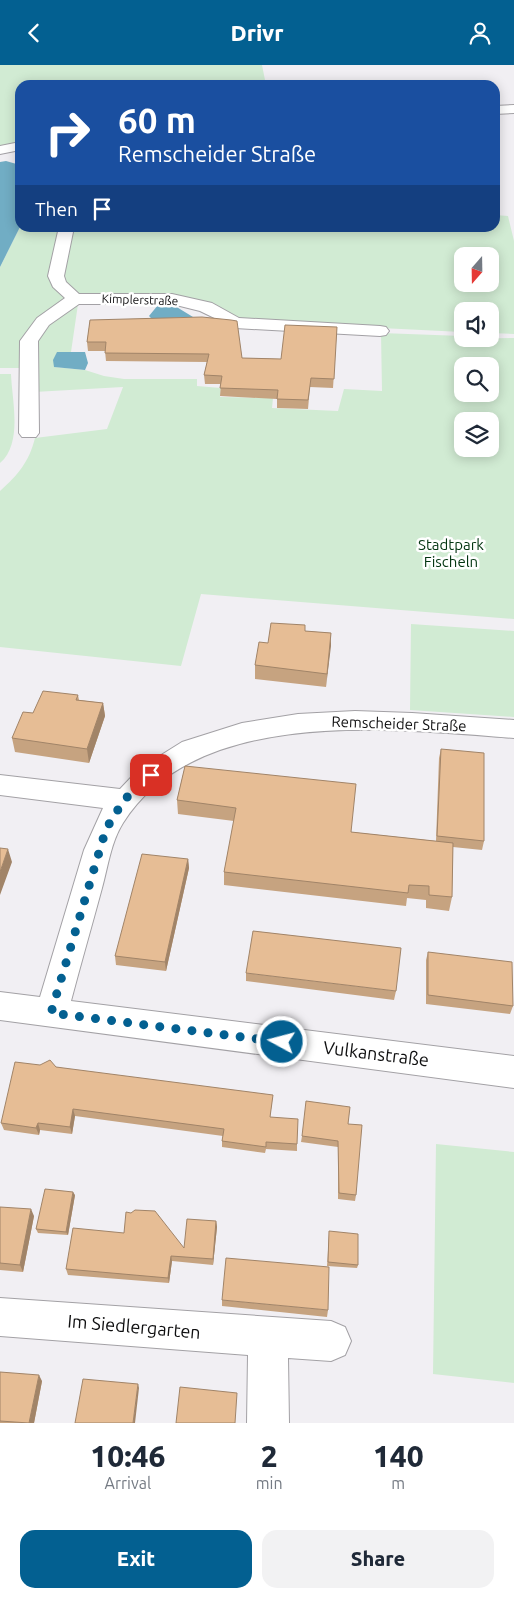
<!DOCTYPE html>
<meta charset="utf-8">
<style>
body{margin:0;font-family:Ubuntu,sans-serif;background:#f2f2f3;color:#1f2937;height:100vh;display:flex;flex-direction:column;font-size:19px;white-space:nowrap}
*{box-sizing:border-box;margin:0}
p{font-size:16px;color:#747a83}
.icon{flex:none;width:28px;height:28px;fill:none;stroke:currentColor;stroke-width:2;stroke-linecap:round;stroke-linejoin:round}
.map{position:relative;height:1358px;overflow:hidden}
.details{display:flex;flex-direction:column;background:#fff;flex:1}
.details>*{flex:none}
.hud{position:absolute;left:15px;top:15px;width:485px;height:152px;border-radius:15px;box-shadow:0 2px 12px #0003;background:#1a4fa0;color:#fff;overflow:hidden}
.needle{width:32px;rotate:200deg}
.tools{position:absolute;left:454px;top:182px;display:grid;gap:10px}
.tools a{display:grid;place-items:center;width:45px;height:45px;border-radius:10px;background:#fff;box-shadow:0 2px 12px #0003;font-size:25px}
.pin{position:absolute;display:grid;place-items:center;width:42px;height:42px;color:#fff;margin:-21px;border-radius:10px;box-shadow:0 2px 8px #0006}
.me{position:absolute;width:55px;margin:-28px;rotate:277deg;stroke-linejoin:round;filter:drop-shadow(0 0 4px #0008)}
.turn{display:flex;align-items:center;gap:18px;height:105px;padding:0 20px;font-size:22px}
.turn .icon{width:65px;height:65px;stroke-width:2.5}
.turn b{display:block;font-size:35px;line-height:42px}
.then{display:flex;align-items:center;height:48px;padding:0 20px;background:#0003;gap:10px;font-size:19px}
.eta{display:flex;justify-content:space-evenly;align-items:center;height:85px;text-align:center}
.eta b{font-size:30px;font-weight:800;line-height:35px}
.action{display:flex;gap:10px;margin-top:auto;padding:10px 20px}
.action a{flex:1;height:58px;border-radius:15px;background:#036091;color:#fff;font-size:20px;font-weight:800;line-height:58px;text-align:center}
.action a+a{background:#f2f2f3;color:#1f2937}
header{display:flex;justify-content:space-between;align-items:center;height:65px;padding:0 20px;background:#036091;color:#fff;font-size:22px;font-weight:800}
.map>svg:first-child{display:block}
</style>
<header><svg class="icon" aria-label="back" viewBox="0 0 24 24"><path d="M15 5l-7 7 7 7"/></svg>Drivr<svg class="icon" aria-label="person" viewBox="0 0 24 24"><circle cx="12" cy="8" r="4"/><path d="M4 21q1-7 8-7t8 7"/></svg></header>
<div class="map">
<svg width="514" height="1358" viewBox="0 0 514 1358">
<rect width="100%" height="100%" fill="#f1eff3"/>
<!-- green -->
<path fill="#d1ebd3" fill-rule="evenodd" d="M0,0H262L266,20H20V79L0,83Z
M495,150L508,151L514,176V269L490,268V246H462V267L237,256L209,241L88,231L75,229L63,218L71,163L495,162ZM462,191H490V219H462Z
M20,162L63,163L54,196L66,235L43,251L23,303H0V202Z
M78,239L71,287H57L55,302L85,305L104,311L124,314H197V321L221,323L220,332L273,333L272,343L338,346L344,324L382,326L381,268L462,271V274L514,273V554L201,529L181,601L0,582V426C18,410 29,397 35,373L107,364L123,322L34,327L33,290L39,264ZM462,301H490V329H462ZM462,356H490V384H462Z
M0,309H11C12,336 23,378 0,398Z
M411,559L514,566V652L410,645Z
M436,1079L514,1087V1318L433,1309Z"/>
<!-- water -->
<path fill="#71adc4" d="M6,96L20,100V162L0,202V97Z
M165,239L175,241L193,252L152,254L149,251L158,240Z
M57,287H85L88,298L85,305L54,302L53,295Z"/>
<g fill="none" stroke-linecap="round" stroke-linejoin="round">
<!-- minor casing -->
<g stroke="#a3a1a5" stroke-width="2">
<path id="minor" d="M514,40V48L495,49V41Z
M20,77V85L0,89V81Z
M59,162H74L64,211L66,217L79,229H172L212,238L239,253L380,261L386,262L389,266L386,270L380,271L235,263L200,246L172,239H79L49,260L38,276L39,368L36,372H22L19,368L20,276L37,253L65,233L53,222L48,211Z
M355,646L412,648L514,655V673C395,664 197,640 123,758C111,777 108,801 102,823C92,860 81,898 71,936L514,991V1023L0,955V927L40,932L84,785L103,743L0,730V710L120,724L139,704L182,677L242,658L298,649Z
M0,1233L331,1256L345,1262L351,1276L345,1290L331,1296L288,1293L289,1358H247L248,1290L0,1271Z"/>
</g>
<!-- minor -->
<use href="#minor" fill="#fff" fill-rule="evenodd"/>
</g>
<!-- wall -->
<path fill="#c6a380" d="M90,255L242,293L281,294L337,262L333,323L310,322L308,344L277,343V334L220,331L221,319H205L204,310L207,297L106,296L105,286H88L87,277Z
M305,560V566L331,568L326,622L255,614V600L268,578Z
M78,630L79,635L103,638L105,651L89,698L15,687L12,673L33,648Z
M441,684L484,776L482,785L453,782L452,832L449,846L426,843V835L407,833L406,841L224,820V807L234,756L178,749L177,735L185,701L351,767L436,776L439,693Z
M188,794L189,803L166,906L116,900L115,891Z
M428,887L513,941L510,949L426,939V895Z
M246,908L396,926L394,935L246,916Z
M56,1002L272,1037L270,1052L297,1079V1086L266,1084L265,1088L222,1082V1076L223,1071L75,1051L72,1069L40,1065L39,1070L4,1065L1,1058Z
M348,1059L356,1130L355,1136L338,1134V1082L301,1077L302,1071Z
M75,1130L68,1170L38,1168L36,1164Z
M0,1142L34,1151L23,1207L0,1205Z
M216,1156L217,1162L213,1200L172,1196L169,1218L68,1210L66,1204L124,1168L184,1183Z
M329,1170L358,1200L357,1203L327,1201Z
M222,1235L328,1245L327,1252L222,1241Z
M0,1307L42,1316L34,1358H0Z"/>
<!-- shaded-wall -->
<path fill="#a18468" d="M331,568V581L326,622L327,609Z
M103,638L105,651L89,698L87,684Z
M8,784L12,797L0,830V807Z
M188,794L189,803L166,906L165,897Z
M73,1044L75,1051L72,1069L70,1062Z
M38,1058L40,1065L39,1070L36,1063Z
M73,1127L75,1130L68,1170L66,1167Z
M31,1144L34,1151L23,1207L20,1200Z
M216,1156L217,1162L213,1200V1194Z
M171,1191L172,1196L169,1218L168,1213Z
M39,1310L42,1316L34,1358H29Z
M138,1319L139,1323L135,1358H133Z"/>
<!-- building -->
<path fill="#e6bd95" stroke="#a18468" d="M202,252L231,255L237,256L242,293L281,294L285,260L337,262L334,314L311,313L308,335L277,334L278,325L220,323L222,311L204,310L209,289L105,288L106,277H87L90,255Z
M271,558L305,560V566L331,568L327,609L255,600L259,577L268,578Z
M43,626L78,630L76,635L103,638L87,684L12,673L23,647L33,648Z
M441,684L484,688V776L437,771Z
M185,701L356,719L351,767L453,778L452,832L429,830V821L409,820L408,828L224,807L236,743L177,735Z
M0,783L8,784L0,807Z
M142,789L188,794L165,897L115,891Z
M253,866L401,883L396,926L246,908Z
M428,887L512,897L513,941L428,930Z
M50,995L56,1002L273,1030L270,1052L298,1054L297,1079L266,1077V1082L222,1076L224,1064L73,1044L70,1062L38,1058L36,1063L1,1058L15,997L40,1000Z
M306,1036L350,1042L348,1059L362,1060L356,1130L339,1128L338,1076L302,1071Z
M45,1124L73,1127L66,1167L36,1164Z
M0,1142L31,1144L20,1200L0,1198Z
M135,1145L155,1146L184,1183L187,1154L216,1156L213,1194L171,1191L168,1213L66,1204L73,1163L124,1168L126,1147L131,1148Z
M329,1166L358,1169V1200L328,1197Z
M226,1193L329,1202L328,1245L222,1235Z
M0,1307L39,1310L29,1358L0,1356Z
M83,1314L138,1319L133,1358H75Z
M180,1322L237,1328L235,1358H176Z"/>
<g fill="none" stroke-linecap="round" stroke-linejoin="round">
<!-- route -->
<path stroke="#036091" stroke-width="9" stroke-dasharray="0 16.2" d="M151,710L124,735L106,764L51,948L282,977"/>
</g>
<g text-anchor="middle" stroke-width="5" stroke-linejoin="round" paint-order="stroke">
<!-- far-street labels -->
<g font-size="12" fill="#0f0f10" stroke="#fff">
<text transform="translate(140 235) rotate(2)" y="4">Kimplerstraße</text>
</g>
<!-- park labels -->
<g font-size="15" fill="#023410" stroke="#fff">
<text x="451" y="485">Stadtpark<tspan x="451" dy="17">Fischeln</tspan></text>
</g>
<!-- street labels -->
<g font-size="15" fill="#0f0f10" stroke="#fff">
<text transform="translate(399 659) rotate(2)" y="5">Remscheider Straße</text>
</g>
<!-- near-street labels -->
<g font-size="18" fill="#0f0f10" stroke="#fff">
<text transform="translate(376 989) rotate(7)" y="6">Vulkanstraße</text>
<text transform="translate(134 1262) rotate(5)" y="6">Im Siedlergarten</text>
</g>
</g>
</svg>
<div class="tools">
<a><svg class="needle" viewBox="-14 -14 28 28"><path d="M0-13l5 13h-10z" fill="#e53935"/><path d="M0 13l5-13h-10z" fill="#747a83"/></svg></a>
<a><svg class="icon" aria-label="sound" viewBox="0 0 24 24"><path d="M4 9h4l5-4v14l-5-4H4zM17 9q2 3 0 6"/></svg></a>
<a><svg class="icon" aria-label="search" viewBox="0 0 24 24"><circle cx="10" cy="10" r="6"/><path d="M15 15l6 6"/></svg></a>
<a><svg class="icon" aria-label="layers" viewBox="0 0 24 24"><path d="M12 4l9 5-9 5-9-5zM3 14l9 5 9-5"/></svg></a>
</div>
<div class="pin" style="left:151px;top:710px;background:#d93025"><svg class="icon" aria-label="arrive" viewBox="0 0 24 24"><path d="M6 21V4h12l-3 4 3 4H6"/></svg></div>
<svg class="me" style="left:282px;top:977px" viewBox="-20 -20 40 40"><circle r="17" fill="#036091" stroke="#fff" stroke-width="3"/><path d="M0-11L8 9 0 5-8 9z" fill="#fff"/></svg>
<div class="hud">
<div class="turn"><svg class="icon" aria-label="right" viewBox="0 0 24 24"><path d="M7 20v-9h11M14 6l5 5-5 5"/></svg><div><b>60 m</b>Remscheider Straße</div></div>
<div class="then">Then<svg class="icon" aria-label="arrive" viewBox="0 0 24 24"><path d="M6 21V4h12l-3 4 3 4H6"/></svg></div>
</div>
</div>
<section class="details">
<div class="eta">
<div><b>10:46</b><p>Arrival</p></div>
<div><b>2</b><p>min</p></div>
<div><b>140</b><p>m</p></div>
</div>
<div class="action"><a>Exit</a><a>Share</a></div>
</section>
